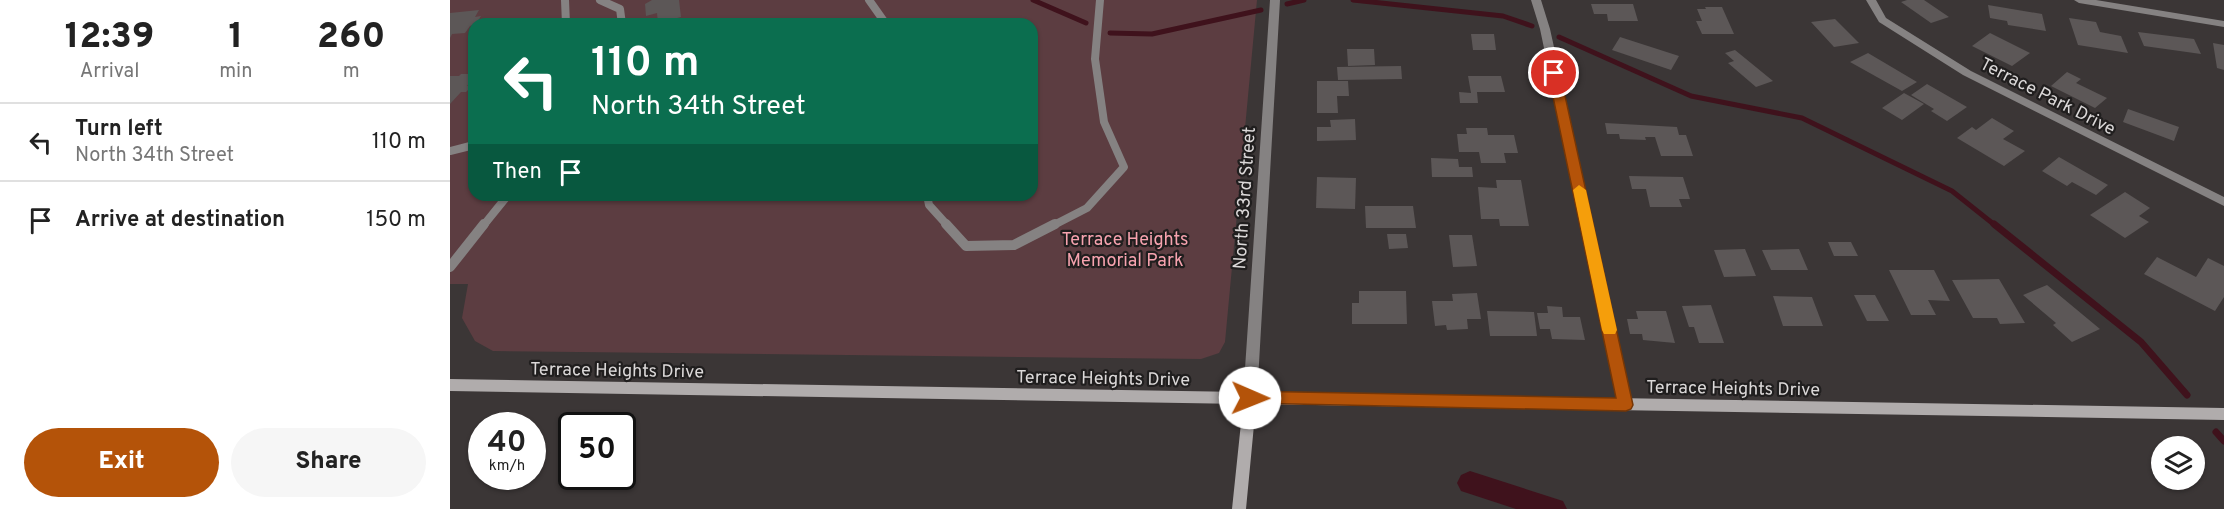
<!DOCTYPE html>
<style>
body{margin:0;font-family:Overpass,sans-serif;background:#f6f6f6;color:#222;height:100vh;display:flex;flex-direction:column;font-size:22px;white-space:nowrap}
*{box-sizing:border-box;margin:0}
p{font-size:20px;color:#767676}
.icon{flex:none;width:33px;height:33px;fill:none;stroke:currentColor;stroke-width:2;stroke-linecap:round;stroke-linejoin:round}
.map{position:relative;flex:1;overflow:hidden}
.side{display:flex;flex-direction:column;background:#fff;width:450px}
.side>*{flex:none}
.banner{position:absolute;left:18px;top:18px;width:570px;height:183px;border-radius:18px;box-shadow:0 2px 4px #0004;background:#0b6e4f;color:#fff;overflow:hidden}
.controls{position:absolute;left:1701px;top:436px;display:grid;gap:12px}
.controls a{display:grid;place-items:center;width:54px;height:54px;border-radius:50%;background:#fff;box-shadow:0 2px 4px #0004;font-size:30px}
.speed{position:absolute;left:18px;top:412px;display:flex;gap:12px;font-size:30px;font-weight:700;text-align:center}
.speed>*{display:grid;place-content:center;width:78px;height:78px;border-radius:50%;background:#fff;box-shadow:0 2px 4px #0004;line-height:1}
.speed small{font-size:15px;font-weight:400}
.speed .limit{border:3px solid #111;border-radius:9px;background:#fff;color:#111}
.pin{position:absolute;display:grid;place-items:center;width:51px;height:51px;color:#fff;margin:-26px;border:3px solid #fff;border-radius:50%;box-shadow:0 2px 6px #0007}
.me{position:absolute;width:66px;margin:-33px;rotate:91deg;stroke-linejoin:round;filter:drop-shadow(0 0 4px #0008)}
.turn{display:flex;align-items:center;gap:21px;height:126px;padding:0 24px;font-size:27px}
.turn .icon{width:78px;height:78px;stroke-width:2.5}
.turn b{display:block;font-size:42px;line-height:51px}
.then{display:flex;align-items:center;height:57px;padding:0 24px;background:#0003;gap:12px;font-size:22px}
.eta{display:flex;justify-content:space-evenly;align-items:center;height:102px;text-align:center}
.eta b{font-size:36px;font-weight:800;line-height:42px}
.cta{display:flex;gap:12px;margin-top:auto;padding:12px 24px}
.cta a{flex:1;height:69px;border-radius:36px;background:#b45309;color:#fff;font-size:24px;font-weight:800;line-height:69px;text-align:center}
.cta a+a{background:#f6f6f6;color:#222}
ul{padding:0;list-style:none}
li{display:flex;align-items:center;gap:18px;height:78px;padding:0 24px;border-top:2px solid #e0e0e0}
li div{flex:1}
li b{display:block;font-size:22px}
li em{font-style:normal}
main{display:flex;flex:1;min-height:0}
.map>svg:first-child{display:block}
</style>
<main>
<section class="side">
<div class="eta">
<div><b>12:39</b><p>Arrival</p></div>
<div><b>1</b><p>min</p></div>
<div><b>260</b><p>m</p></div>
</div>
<ul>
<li><svg class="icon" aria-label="left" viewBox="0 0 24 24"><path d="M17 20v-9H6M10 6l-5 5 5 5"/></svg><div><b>Turn left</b><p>North 34th Street</p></div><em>110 m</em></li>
<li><svg class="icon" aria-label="arrive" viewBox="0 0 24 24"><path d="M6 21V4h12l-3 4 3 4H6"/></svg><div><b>Arrive at destination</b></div><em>150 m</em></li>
</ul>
<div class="cta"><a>Exit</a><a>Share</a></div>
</section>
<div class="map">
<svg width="1774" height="509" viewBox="0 0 1774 509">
<rect width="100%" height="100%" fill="#3b3636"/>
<!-- green -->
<path fill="#5c3d41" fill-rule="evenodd" d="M0,0H807L775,342L769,353L751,359L43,351L25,341L12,318L18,284H0ZM24,24H582V195H24Z"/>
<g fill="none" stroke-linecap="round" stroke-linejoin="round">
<!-- stream-far1 -->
<path stroke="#3f121c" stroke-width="5" d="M583,0L636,23
M903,0L1053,16L1082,26
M837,4L854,0
M660,33L702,34L811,10
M1109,37L1241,96L1352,118L1502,191L1546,226"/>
<!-- stream -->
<path stroke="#3f121c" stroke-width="7" d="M1544,224L1691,342L1737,395
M1766,432L1774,441"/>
<!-- canal -->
<path fill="#3f121c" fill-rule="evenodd" d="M1020,471L1113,501L1117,509H1066L1011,491L1007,483L1011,475Z"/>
</g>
<!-- building -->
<path fill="#5c5757" d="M202,0H229L231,17L208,23L207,13L196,16L195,4Z
M1457,0H1474L1499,17L1481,23L1451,2Z
M1141,4H1183L1188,21H1158L1157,14H1144Z
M1538,5L1592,14L1596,31L1558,25L1557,21L1540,18Z
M1255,7H1272L1284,34H1252L1246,21H1252L1247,9H1256Z
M29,10L25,17L31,16L26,24L20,26L15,33L2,34L0,38V13Z
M1619,18L1646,22L1650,32L1671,36L1678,53L1628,45Z
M1385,19L1409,43L1384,47L1361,22Z
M1688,32L1744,39L1751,54L1694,46Z
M1540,33L1580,53L1562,66L1522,46Z
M1021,34H1044L1046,50H1023Z
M1170,37L1229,56L1221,70L1162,50Z
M1763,43L1774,45V70L1767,68Z
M897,49H924L925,65L898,66Z
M1285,50L1323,81L1306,87L1278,63L1284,61L1275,53Z
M1418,53L1467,82L1452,91L1400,62Z
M951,66L952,79L888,80L887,67Z
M1617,72L1631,79L1626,83L1657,98L1645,108L1601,86Z
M11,74H24V78L17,86H22L16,92H11L0,104V76H9Z
M1018,76H1051L1055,92H1027L1028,103H1010L1009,92L1021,93Z
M867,81H898L899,96H887L888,113H867Z
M1477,84L1517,107L1497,121L1481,111L1484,109L1461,95Z
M1454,93L1474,104L1452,120L1432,108Z
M1678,109L1729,127L1724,141L1673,122Z
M1542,118L1564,131L1553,139L1575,151L1554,166L1507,138L1522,127L1526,130Z
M905,119L906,140L867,141V127H881L880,120Z
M1155,123L1227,127L1229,135H1236L1243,156H1211L1205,137H1195L1196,140L1170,139L1169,134H1157Z
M1016,128H1037L1038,135H1064L1068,153H1054L1056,163H1031L1029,152H1009L1007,134H1017Z
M1609,157L1658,185L1646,195L1622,182L1617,186L1592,171Z
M981,158L1008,159L1009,167H1022L1023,177H982Z
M1179,176L1233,177L1240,199H1229L1232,207H1200L1196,189H1182Z
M867,177L906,178L905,209L866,208Z
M1046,180H1071L1079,226H1050L1049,219H1031L1028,187L1047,188Z
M1675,192L1700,208L1689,216L1699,222L1675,238L1640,215Z
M915,206H963L966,228H916Z
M937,234H956L958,248L939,249Z
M999,235H1022L1027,266L1003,267Z
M1378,242H1401L1408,256H1384Z
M1295,249L1306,276L1274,277L1264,250Z
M1349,249L1358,270H1321L1312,250Z
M1707,257L1746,277L1758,258L1774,266V297L1765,311L1694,274Z
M1439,270H1484L1500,301L1478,300L1486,315H1461Z
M1549,279L1575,323L1550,324L1547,318H1523L1502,280Z
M1597,285L1650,329L1622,342L1603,325L1606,323L1573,295Z
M909,291H956L957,324H902V303H909Z
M1027,293L1031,319H1017L1018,329L997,330L996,325L985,326L982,301H1003L1002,294Z
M1404,295H1425L1439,321H1417Z
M1323,296L1362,297L1373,326H1333Z
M1261,305L1274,343H1249L1244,327H1239L1232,306Z
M1097,306L1112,307L1113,317H1130L1135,340L1102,339L1100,329H1090L1087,313H1098Z
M1037,311L1084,312L1087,336H1040Z
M1186,311H1216L1225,343L1193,340L1192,334H1180L1177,319H1188Z"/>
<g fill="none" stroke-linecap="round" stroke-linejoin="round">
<!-- lane-far1 -->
<path stroke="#858282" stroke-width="8" d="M115,0L116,24
M150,0L170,9L172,24
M419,0L436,24
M0,151L24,145
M477,195L479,205L498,226
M33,226L58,195
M602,226L637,208L674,167L654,122L645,59L650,0"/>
<!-- lane -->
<path stroke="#858282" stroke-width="10" d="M496,224L516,246L564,245L605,224
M0,267L34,224"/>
<!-- street -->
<path fill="#858282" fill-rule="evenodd" d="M820,0H830L807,398L805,402L800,404L795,402L793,398Z
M1081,0H1091L1100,29L1183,405L1181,409L1176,411L1171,409L1169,405L1090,29Z
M1416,0H1426L1436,18L1521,71L1774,197V206L1513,75L1429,22Z
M1624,0H1646L1774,21V27L1629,3Z"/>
<!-- secondary -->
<path fill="#b0acac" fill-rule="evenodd" d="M0,379L1774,408V420L806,404L796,509H782L793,404L0,391Z"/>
</g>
<!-- route -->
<path fill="#b45309" stroke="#753606" stroke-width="1.5" d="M1104,69L1110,73L1183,405L1181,409L1176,411L795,403L792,398L795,393L800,391L1166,398L1098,73Z"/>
<!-- slow -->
<path fill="#f59e0b" d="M1129,185L1136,190L1167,330L1165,334H1154L1152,330L1123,190Z"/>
<g text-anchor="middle" stroke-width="4.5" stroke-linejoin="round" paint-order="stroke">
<!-- street labels -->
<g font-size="18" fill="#dbd8d8" stroke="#201e1e">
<text transform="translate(1598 96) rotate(27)" y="6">Terrace Park Drive</text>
<text transform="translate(794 198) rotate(-86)" y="6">North 33rd Street</text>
<text transform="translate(167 370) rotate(1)" y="6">Terrace Heights Drive</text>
<text transform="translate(653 378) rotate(1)" y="6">Terrace Heights Drive</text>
<text transform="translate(1283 388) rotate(1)" y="6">Terrace Heights Drive</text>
</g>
<!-- park labels -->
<g font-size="18" fill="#f7a3af" stroke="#201e1e">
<text x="675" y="245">Terrace Heights<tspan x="675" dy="21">Memorial Park</tspan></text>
</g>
</g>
</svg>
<div class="controls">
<a><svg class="icon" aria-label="layers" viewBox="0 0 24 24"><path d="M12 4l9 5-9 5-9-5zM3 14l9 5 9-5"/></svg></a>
</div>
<div class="speed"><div>40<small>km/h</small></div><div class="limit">50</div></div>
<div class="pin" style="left:1104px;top:73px;background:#d93025"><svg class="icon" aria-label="arrive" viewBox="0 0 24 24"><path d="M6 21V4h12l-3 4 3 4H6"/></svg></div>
<svg class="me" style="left:800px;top:398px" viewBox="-20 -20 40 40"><circle r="19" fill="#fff"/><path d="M0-13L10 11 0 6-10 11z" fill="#b45309"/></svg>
<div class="banner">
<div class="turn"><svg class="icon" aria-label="left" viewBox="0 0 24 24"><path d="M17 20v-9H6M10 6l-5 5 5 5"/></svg><div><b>110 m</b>North 34th Street</div></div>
<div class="then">Then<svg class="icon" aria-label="arrive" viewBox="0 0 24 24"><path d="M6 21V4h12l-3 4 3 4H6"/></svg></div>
</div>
</div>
</main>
